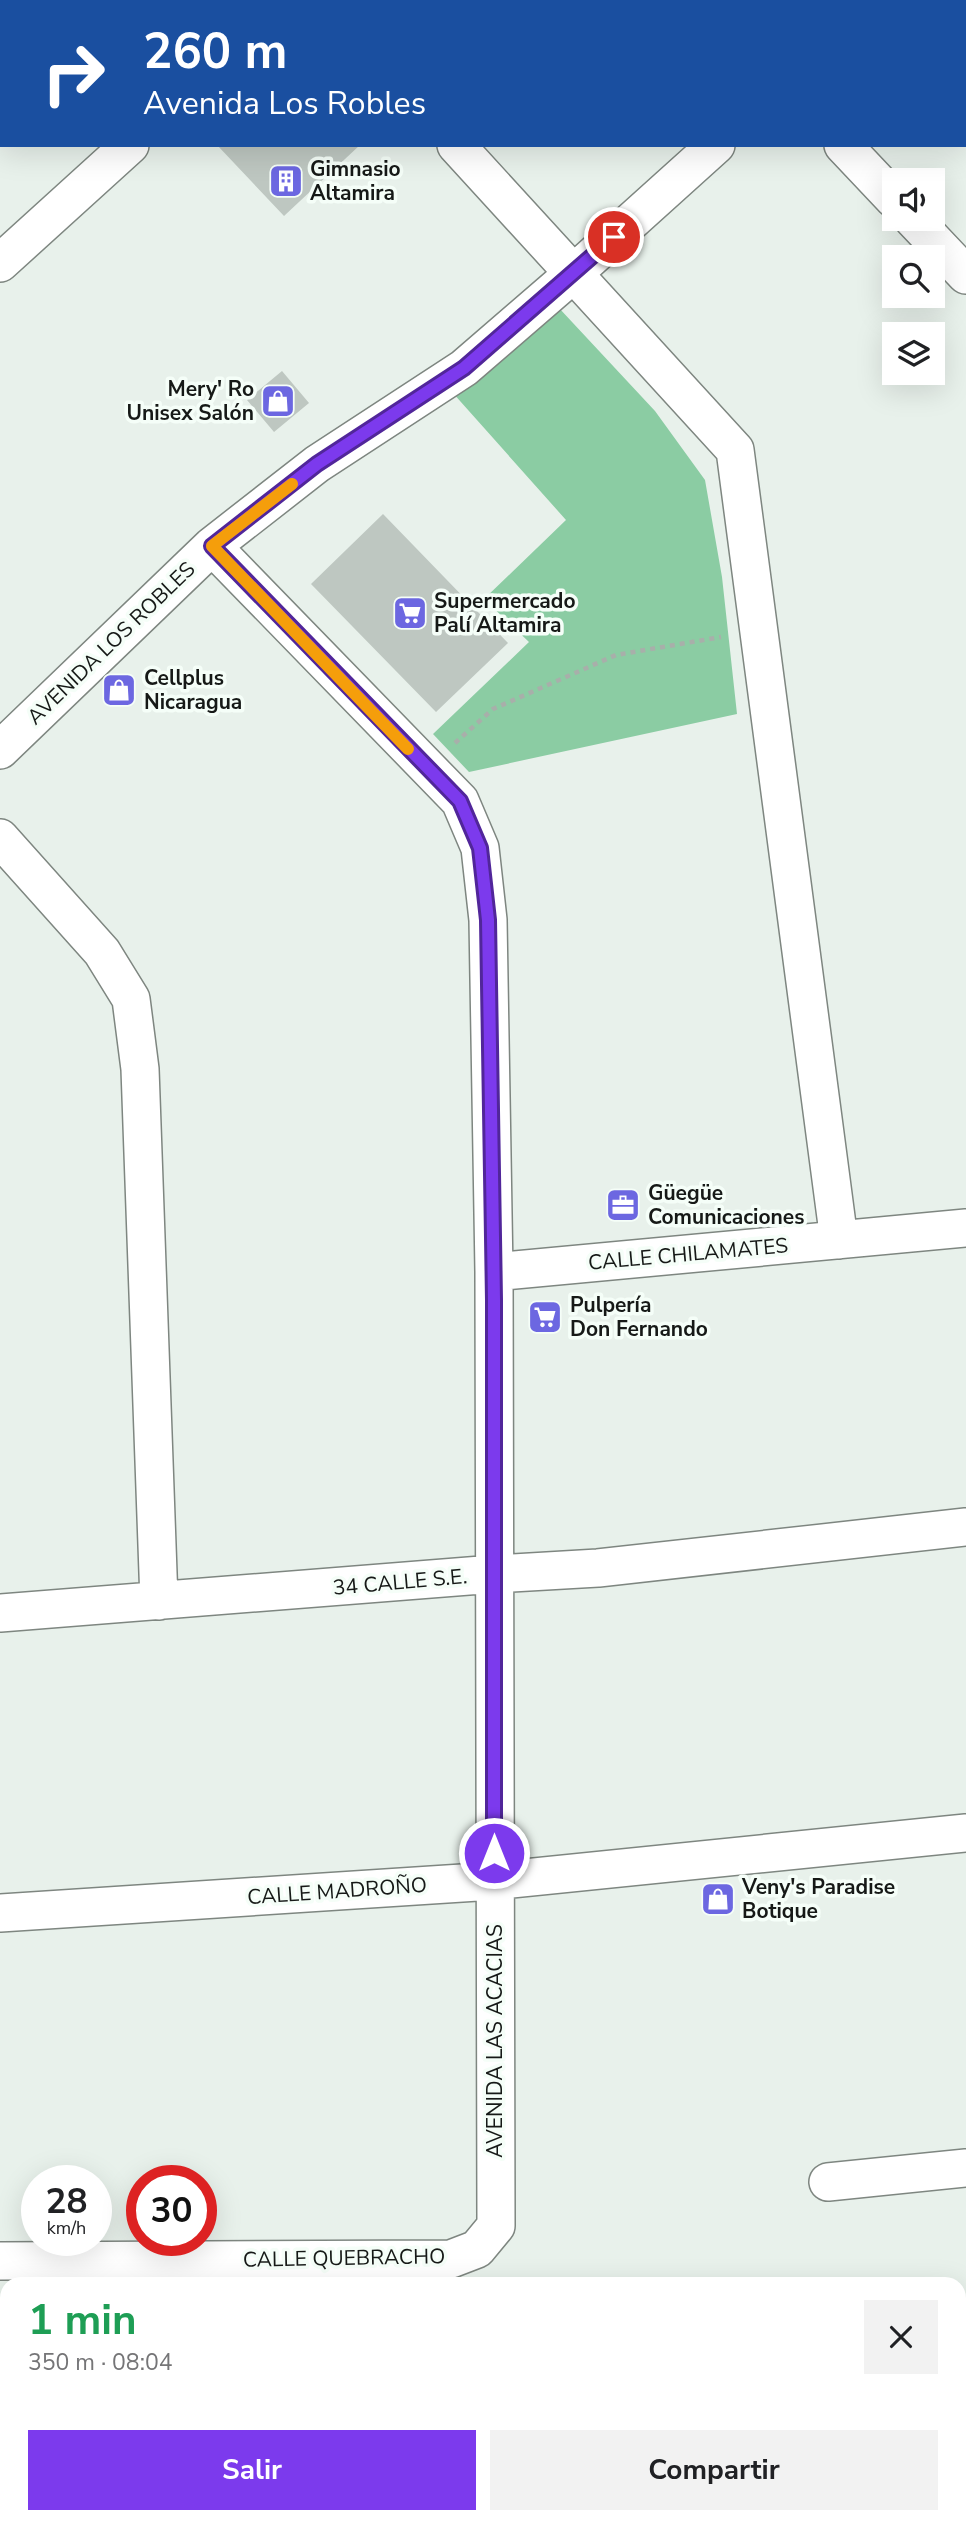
<!DOCTYPE html>
<html lang="es">
<meta charset="utf-8">
<style>
body{margin:0;font-family:"Nunito Sans",sans-serif;background:#f2f2f2;color:#202124;height:100vh;display:flex;flex-direction:column;font-size:26px;white-space:nowrap}
*{box-sizing:border-box;margin:0}
p{font-size:23px;color:#757577}
.icon{flex:none;width:38px;height:38px;fill:none;stroke:currentColor;stroke-width:2;stroke-linecap:round;stroke-linejoin:round}
.map{position:relative;flex:1;overflow:hidden}
.side{position:absolute;left:0px;top:2277px;width:966px;height:247px;display:flex;flex-direction:column;background:#fff;border-radius:21px 21px 0 0;box-shadow:0 7px 28px #0002}
.side>*{flex:none}
.banner{position:absolute;left:0px;top:0px;width:966px;height:147px;box-shadow:0 7px 28px #0002;background:#1a4fa0;color:#fff;overflow:hidden}
.tools{position:absolute;left:882px;top:168px;display:grid;gap:14px}
.tools a{display:grid;place-items:center;width:63px;height:63px;border-radius:0px;background:#fff;box-shadow:0 7px 28px #0002;font-size:35px}
.speed{position:absolute;left:21px;top:2165px;display:flex;gap:14px;font-size:35px;font-weight:700;text-align:center}
.speed>*{display:grid;place-content:center;width:91px;height:91px;border-radius:50%;background:#fff;box-shadow:0 7px 28px #0002;line-height:1}
.speed small{font-size:18px;font-weight:400}
.speed .limit{border:10px solid #d22;background:#fff;color:#111}
.pin{position:absolute;display:grid;place-items:center;width:60px;height:60px;color:#fff;margin:-30px;border:4px solid #fff;border-radius:50%;box-shadow:0 2px 7px #0007}
.me{position:absolute;width:77px;margin:-38px;rotate:0deg;stroke-linejoin:round;filter:drop-shadow(0 0 5px #0008)}
.turn{display:flex;align-items:center;gap:24px;height:147px;padding:0 28px;font-size:32px}
.turn .icon{width:91px;height:91px;stroke-width:2.5}
.turn b{display:block;font-size:49px;line-height:60px}
.round{display:grid;place-items:center;flex:none;width:74px;height:74px;border-radius:0px;background:#f2f2f2}
.headline{display:flex;align-items:center;justify-content:space-between;height:119px;padding:0 28px}
h1{font-size:42px;font-weight:700;line-height:52px;color:#1e9e55}
.cta{display:flex;gap:14px;margin-top:auto;padding:14px 28px}
.cta a{flex:1;height:80px;border-radius:0px;background:#7c3aed;color:#fff;font-size:28px;font-weight:700;line-height:80px;text-align:center}
.cta a+a{background:#f2f2f2;color:#202124}
.map>svg:first-child{display:block}
</style>
<div class="map">
<svg width="966" height="2523" viewBox="0 0 966 2523">
<rect width="100%" height="100%" fill="#e8f1eb"/>
<!-- green -->
<path fill="#8bcca3" d="M559,308L655,411L705,480L722,577L737,714L469,772L433,734L529,642L484,599L566,520L452,392Z"/>
<!-- building -->
<path fill="#bec7c1" d="M217,145H360L284,216Z
M282,371L309,403L274,432L247,400Z
M383,514L508,643L436,712L311,584Z
M0,2429H7V2451L0,2452Z
M0,2470H7V2516H23V2523H0Z
M140,2516H182V2523H141Z
M212,2516H264L265,2523H212Z
M356,2516H607V2523H357Z
M656,2516H775V2523H656Z"/>
<g fill="none" stroke-linecap="round" stroke-linejoin="round">
<!-- minor casing -->
<g stroke="#7e8680" stroke-width="40">
<path id="minor" d="M289,2L291,0
M331,2L333,0
M874,2L876,0
M456,145L735,450L839,1240
M843,145L894,199
M913,219L966,275
M0,263L130,145
M0,750L212,546L317,464L464,368L574,273L716,145
M0,838L102,952L131,999L140,1069L159,1601
M494,1272L966,1228
M0,1613L494,1574L598,1568L966,1527
M0,1913L493,1881L966,1833
M828,2182L966,2168
M0,2261L451,2259L477,2249L496,2226L494,1272L488,920L480,848L460,801L212,546"/>
</g>
<!-- path -->
<path stroke="#a8afaa" stroke-width="4.5" stroke-dasharray="5 5" stroke-linecap="butt" d="M455,743L493,709L616,655L721,637"/>
<!-- minor -->
<use href="#minor" stroke="#fff" stroke-width="37"/>
</g>
<g fill="none" stroke-linecap="round" stroke-linejoin="round">
<!-- route casing -->
<g stroke="#51269a" stroke-width="18">
<path id="route" d="M494,1853V1300L488,920L480,848L460,801L212,546L317,464L464,368L614,237"/>
</g>
<!-- route -->
<use href="#route" stroke="#7c3aed" stroke-width="12"/>
<!-- slow -->
<path stroke="#f59e0b" stroke-width="12" d="M292,484L212,546L408,749"/>
</g>
<!-- icons -->
<defs>
<g id="building-square" transform="scale(1.75)"><rect x="-9" y="-9" width="18" height="18" rx="4" fill="#6c67e1" stroke="#f5fef8"/><path d="M-4-6H4V6H1V3H-1V6H-4ZM-2.5-4.3h1.7v1.8h-1.7ZM.8-4.3h1.7v1.8H.8ZM-2.5-1h1.7V.8h-1.7ZM.8-1h1.7V.8H.8Z" fill="#fff"/></g>
<g id="shop-square" transform="scale(1.75)"><rect x="-9" y="-9" width="18" height="18" rx="4" fill="#6c67e1" stroke="#f5fef8"/><path d="M-5-2.5h2.3a2.7 3.5 0 0 1 5.4 0H5L5.5 6h-11ZM-1.5-2.5h3a1.5 2.3 0 0 0-3 0Z" fill="#fff"/></g>
<g id="supermarket-square" transform="scale(1.75)"><rect x="-9" y="-9" width="18" height="18" rx="4" fill="#6c67e1" stroke="#f5fef8"/><path d="M-6-5.5h2.5l.6 2H6L4.5 2H-2.5L-4.4-4H-6ZM-1.5 3.2a1.3 1.3 0 1 0 .1 0ZM3 3.2a1.3 1.3 0 1 0 .1 0Z" fill="#fff"/></g>
<g id="office-square" transform="scale(1.75)"><rect x="-9" y="-9" width="18" height="18" rx="4" fill="#6c67e1" stroke="#f5fef8"/><path d="M-6-3h4V-5.5h4V-3h4V5H-6ZM-1-4.5V-3h2v-1.5ZM-6 0V1H6V0Z" fill="#fff"/></g>
</defs>
<g fill-rule="evenodd">
<use href="#building-square" x="286" y="181"/>
<use href="#shop-square" x="278" y="401"/>
<use href="#supermarket-square" x="410" y="613"/>
<use href="#shop-square" x="119" y="690"/>
<use href="#office-square" x="623" y="1205"/>
<use href="#supermarket-square" x="545" y="1317"/>
<use href="#shop-square" x="718" y="1899"/>
</g>
<g text-anchor="middle" stroke-width="7" stroke-linejoin="round" paint-order="stroke">
<!-- poi labels -->
<g font-size="21" font-weight="bold" fill="#161917" stroke="#f5fef8" text-anchor="start">
<text x="310" y="176">Gimnasio<tspan x="310" dy="24">Altamira</tspan></text>
<text x="254" y="396" text-anchor="end">Mery' Ro<tspan x="254" dy="24">Unisex Salón</tspan></text>
<text x="434" y="608">Supermercado<tspan x="434" dy="24">Palí Altamira</tspan></text>
<text x="144" y="685">Cellplus<tspan x="144" dy="24">Nicaragua</tspan></text>
<text x="648" y="1200">Güegüe<tspan x="648" dy="24">Comunicaciones</tspan></text>
<text x="570" y="1312">Pulpería<tspan x="570" dy="24">Don Fernando</tspan></text>
<text x="742" y="1894">Veny's Paradise<tspan x="742" dy="24">Botique</tspan></text>
</g>
<!-- street labels -->
<g font-size="21" fill="#161917" stroke="#f5fef8">
<text transform="translate(111 643) rotate(-44)" y="7">AVENIDA LOS ROBLES</text>
<text transform="translate(688 1254) rotate(-5)" y="7">CALLE CHILAMATES</text>
<text transform="translate(400 1582) rotate(-5)" y="7">34 CALLE S.E.</text>
<text transform="translate(337 1891) rotate(-4)" y="7">CALLE MADROÑO</text>
<text transform="translate(495 2041) rotate(-90)" y="7">AVENIDA LAS ACACIAS</text>
<text transform="translate(344 2258) rotate(-1)" y="7">CALLE QUEBRACHO</text>
</g>
</g>
</svg>
<div class="tools">
<a><svg class="icon" aria-label="sound" viewBox="0 0 24 24"><path d="M4 9h4l5-4v14l-5-4H4zM17 9q2 3 0 6"/></svg></a>
<a><svg class="icon" aria-label="search" viewBox="0 0 24 24"><circle cx="10" cy="10" r="6"/><path d="M15 15l6 6"/></svg></a>
<a><svg class="icon" aria-label="layers" viewBox="0 0 24 24"><path d="M12 4l9 5-9 5-9-5zM3 14l9 5 9-5"/></svg></a>
</div>
<div class="speed"><div>28<small>km/h</small></div><div class="limit">30</div></div>
<div class="pin" style="left:614px;top:237px;background:#d93025"><svg class="icon" aria-label="arrive" viewBox="0 0 24 24"><path d="M6 21V4h12l-3 4 3 4H6"/></svg></div>
<svg class="me" style="left:494px;top:1853px" viewBox="-20 -20 40 40"><circle r="17" fill="#7c3aed" stroke="#fff" stroke-width="3"/><path d="M0-11L8 9 0 5-8 9z" fill="#fff"/></svg>
<div class="banner">
<div class="turn"><svg class="icon" aria-label="right" viewBox="0 0 24 24"><path d="M7 20v-9h11M14 6l5 5-5 5"/></svg><div><b>260 m</b>Avenida Los Robles</div></div>
</div>
<section class="side">
<div class="headline"><div><h1>1 min</h1><p>350 m · 08:04</p></div><a class="round"><svg class="icon" aria-label="close" viewBox="0 0 24 24"><path d="M6 6l12 12M18 6L6 18"/></svg></a></div>
<div class="cta"><a>Salir</a><a>Compartir</a></div>
</section>
</div>
